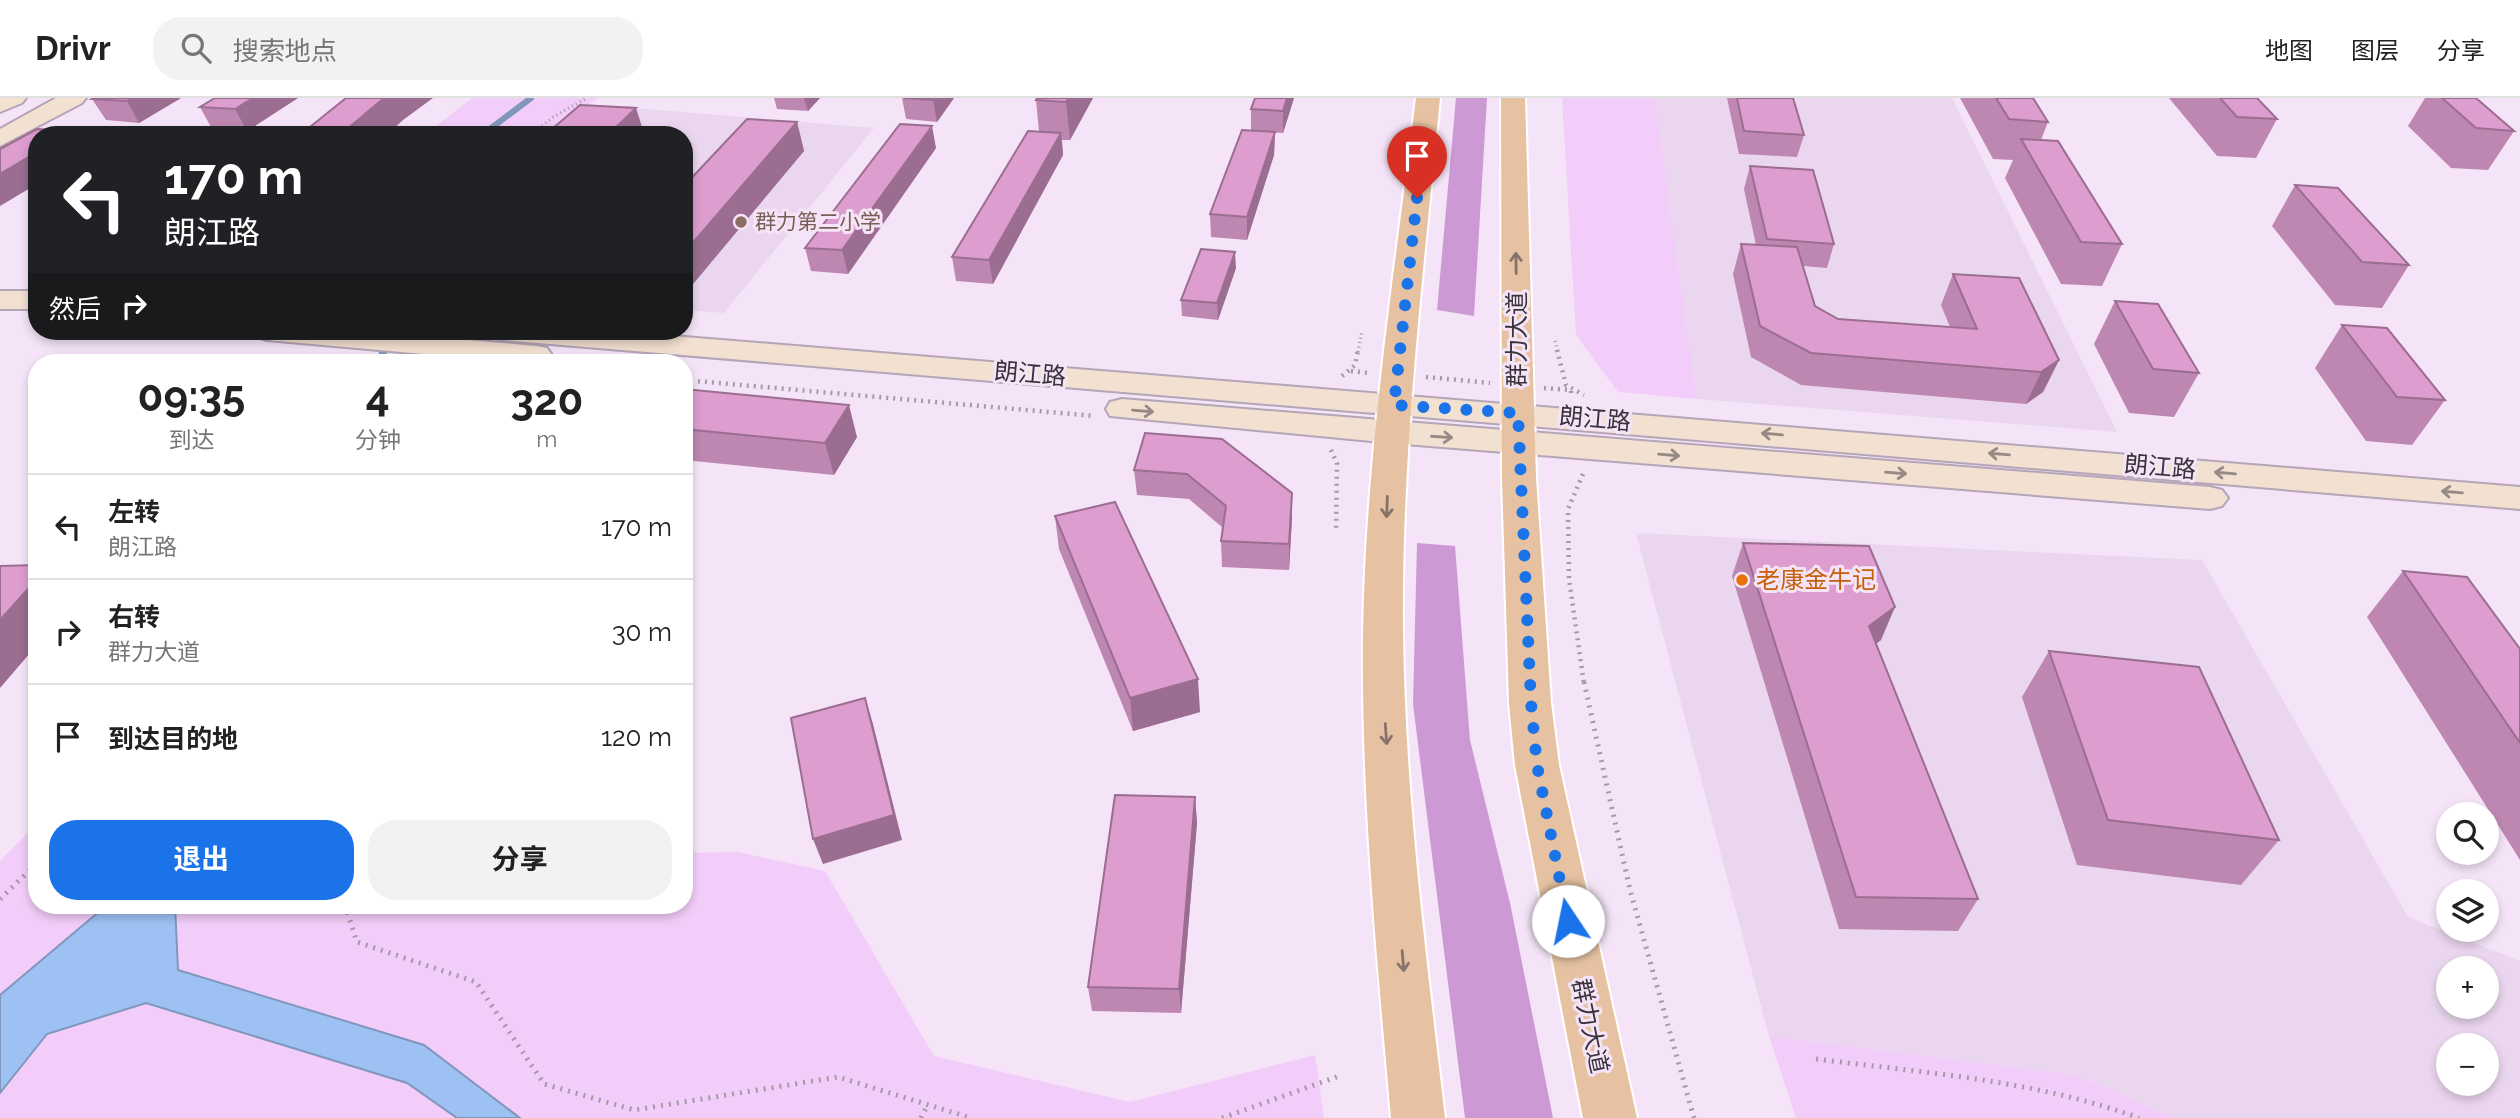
<!DOCTYPE html>
<html lang="zh">
<meta charset="utf-8">
<style>
body{margin:0;font-family:Raleway,"Noto Sans SC",sans-serif;background:#f2f2f2;color:#222;height:100vh;display:flex;flex-direction:column;font-size:26px;white-space:nowrap}
*{box-sizing:border-box;margin:0}
p{font-size:23px;color:#767676}
.icon{flex:none;width:38px;height:38px;fill:none;stroke:currentColor;stroke-width:2;stroke-linecap:round;stroke-linejoin:round}
.map{position:relative;flex:1;overflow:hidden}
.sheet{position:absolute;left:28px;top:256px;width:665px;height:560px;display:flex;flex-direction:column;background:#fff;border-radius:28px;box-shadow:0 4px 10px #0003}
.sheet>*{flex:none}
.top-card{position:absolute;left:28px;top:28px;width:665px;height:214px;border-radius:28px;box-shadow:0 4px 10px #0003;background:#202124;color:#fff;overflow:hidden}
.tools{position:absolute;left:2436px;top:704px;display:grid;gap:14px}
.tools a{display:grid;place-items:center;width:63px;height:63px;border-radius:50%;background:#fff;box-shadow:0 4px 10px #0003;font-size:35px}
.pin{position:absolute;display:grid;place-items:center;width:60px;height:60px;color:#fff;margin:-72px -30px;border-radius:50% 50% 50% 0;rotate:-45deg;box-shadow:0 0 7px #0007}
.pin .icon{rotate:45deg}
.me{position:absolute;width:77px;margin:-38px;rotate:349deg;stroke-linejoin:round;filter:drop-shadow(0 0 5px #0008)}
.turn{display:flex;align-items:center;gap:24px;height:147px;padding:0 21px;font-size:32px}
.turn .icon{width:91px;height:91px;stroke-width:2.5}
.turn b{display:block;font-size:49px;line-height:60px}
.then{display:flex;align-items:center;height:66px;padding:0 21px;background:#0003;gap:14px;font-size:26px}
.eta{display:flex;justify-content:space-evenly;align-items:center;height:119px;text-align:center}
.eta b{font-size:42px;font-weight:700;line-height:49px}
.primary-button{display:flex;gap:14px;margin-top:auto;padding:14px 21px}
.primary-button a{flex:1;height:80px;border-radius:28px;background:#1a73e8;color:#fff;font-size:28px;font-weight:700;line-height:80px;text-align:center}
.primary-button a+a{background:#f2f2f2;color:#222}
ul{padding:0;list-style:none}
li{display:flex;align-items:center;gap:21px;height:105px;padding:0 21px;border-top:2px solid #e0e0e0}
li div{flex:1}
li b{display:block;font-size:26px}
li em{font-style:normal}
header{display:flex;align-items:center;gap:42px;box-sizing:border-box;height:98px;padding:0 35px;background:#fff;border-bottom:2px solid #e0e0e0}
header strong{font-size:33px}
nav{display:flex;gap:38px;margin-inline-start:auto;font-size:24px}
.search{width:490px;height:63px;background:#f2f2f2;display:flex;align-items:center;gap:18px;box-sizing:border-box;padding:0 24px;border-radius:28px;color:#767676;font-size:26px}
.map>svg:first-child{display:block}
</style>
<header>
<strong>Drivr</strong>
<div class="search"><svg class="icon" aria-label="search" viewBox="0 0 24 24"><circle cx="10" cy="10" r="6"/><path d="M15 15l6 6"/></svg>搜索地点</div>
<nav><a>地图</a><a>图层</a><a>分享</a></nav>
</header>
<div class="map">
<svg width="2520" height="1020" viewBox="0 0 2520 1020">
<rect width="100%" height="100%" fill="#f5e4f8"/>
<!-- built -->
<path fill="#ead6ee" fill-rule="evenodd" d="M1655,0H1952L2117,334L1697,301Z
M587,6L874,30L724,215L684,212V37H555Z
M1636,435L2202,462L2408,819L2520,863V1020H2173L2076,977L1769,938ZM2448,870H2487V908H2448ZM2448,947H2487V985H2448Z"/>
<!-- green -->
<path fill="#f2cdf9" d="M472,0H599L587,7L555,37H424Z
M1562,0H1655L1697,301L1618,294L1576,237Z
M37,725V807H684V755L738,754L825,773L934,958L1130,1004L1315,957L1324,1020H0V763Z
M1769,938L2076,977L2173,1020H1796Z"/>
<!-- forest -->
<path fill="#cc99d5" d="M1456,0H1487L1474,218L1437,212Z
M1417,445L1455,448L1470,642L1510,805L1553,1020H1465L1413,606Z"/>
<!-- water -->
<path fill="#9ec1f3" stroke="#8096bc" stroke-width="2" d="M107,807H175L178,872L424,947L520,1020H457L407,985L146,905L47,936L0,995V897Z"/>
<g fill="none" stroke-linecap="round" stroke-linejoin="round">
<!-- stream-far1 -->
<path stroke="#8096bc" stroke-width="6" d="M482,37L531,0
M383,254L390,233"/>
<!-- stream -->
<path stroke="#8096bc" stroke-width="8" d="M380,264L384,252"/>
<!-- secondary casing -->
<g stroke="#b5a5b8" stroke-width="4">
<path id="secondary" d="M0,0H26L22,5L0,14Z
M56,0H86L82,5L0,48V31Z
M0,193H37V211H0Z
M252,233H367L536,248L547,250L552,257L544,264H513L267,242L256,239Z
M488,233H612L2520,389V411L503,242L492,239Z
M1122,301L2210,389L2222,392L2228,400L2222,408L2210,411L1392,345L1110,318L1106,311L1110,304Z"/>
</g>
<!-- primary casing -->
<g stroke="#fff" stroke-width="4">
<path id="primary" d="M1416,0H1440C1423,177 1401,356 1403,534C1405,697 1426,859 1445,1020H1391C1377,859 1361,698 1363,535C1366,356 1394,178 1416,0Z
M1501,0H1525L1536,380L1551,605L1559,667L1637,1020H1583L1515,667L1509,605L1502,380Z"/>
</g>
<!-- path-far2 -->
<path stroke="#a599a7" stroke-width="3.5" stroke-dasharray="1 3.5" stroke-linecap="butt" d="M532,37L553,19L587,0
M1555,243L1558,254
M1358,254L1362,233"/>
<!-- path-far1 -->
<path stroke="#a599a7" stroke-width="4.5" stroke-dasharray="2 5" stroke-linecap="butt" d="M1557,252L1566,287L1584,297
M1351,273L1368,275
M1342,278L1355,267L1358,252
M1426,279L1490,285
M684,282L1095,318
M1544,290L1571,292V299
M1331,352L1337,365L1336,434
M1583,376L1568,411L1569,481L1584,586"/>
<!-- path -->
<path stroke="#a599a7" stroke-width="5" stroke-dasharray="2 6" stroke-linecap="butt" d="M1584,584L1630,792L1694,1020
M0,801L37,765
M345,807L357,844L476,884L544,986L634,1012L838,979L971,1020
M1816,961C1925,975 2035,982 2139,1020
M921,1020L928,1006
M1222,1020L1342,977"/>
<!-- secondary -->
<use href="#secondary" fill="#f2e0d0" fill-rule="evenodd"/>
<!-- primary -->
<use href="#primary" fill="#e6c2a2" fill-rule="evenodd"/>
</g>
<!-- wall -->
<path fill="#be87b2" d="M94,0H181L139,25L106,22L92,1Z
M215,0H298L247,33L212,31L200,9Z
M774,0H820L808,13L777,11Z
M902,0H954L937,24L906,21Z
M1037,0H1093L1070,42H1062L1063,57L993,186L956,183L952,159L1039,34L1036,2Z
M1294,0L1283,35L1251,33V11Z
M1727,0H1793L1804,37L1797,59L1739,56Z
M1960,0H2033L2048,24L2041,42L2122,146L2102,188L2061,186L2005,80L2013,62L1993,61Z
M2169,0H2257L2277,21L2256,60L2217,58Z
M2425,0H2476L2514,33L2488,72L2451,70L2408,28Z
M797,24L804,53L688,192H684V88Z
M1275,34L1274,57L1247,142L1211,139L1210,116Z
M936,50L848,176L811,173L805,150Z
M1750,68L1834,146L1827,170L1803,168L1815,208L1838,221L1950,229L1941,207L1953,176L2059,262L2043,294L2026,306L1801,287L1751,259L1733,176L1741,146L1756,147L1744,91Z
M2295,87L2409,167L2382,210L2335,207L2272,128Z
M1236,170L1218,222L1182,218L1181,202Z
M2115,203L2199,275L2174,319L2129,315L2094,246Z
M2342,227L2445,302L2412,347L2366,343L2315,270Z
M684,291L857,339L834,377L684,362Z
M1145,335L1292,420L1289,472L1222,469L1221,443L1223,430L1189,401L1137,397L1134,372Z
M1055,418L1200,614L1133,633L1059,451Z
M1743,445L1881,542L1876,546L1978,801L1958,833L1839,831L1732,478Z
M2403,473L2520,551V762L2367,519Z
M2049,553L2279,742L2241,787L2077,767L2022,599Z
M1195,699L1197,725L1181,915L1092,913L1088,889Z"/>
<!-- shaded-wall -->
<path fill="#9b6e91" d="M132,0H181L139,25L127,3Z
M253,0H298L247,33L235,11Z
M384,0H433L403,22L387,37H340Z
M804,0H820L808,13Z
M934,0H954L937,24L933,2Z
M1068,0H1093L1070,42L1066,4Z
M1287,0H1294L1283,35V13Z
M636,10L643,32L638,37H608Z
M797,24L804,53L688,192L684,180V155Z
M932,28L936,50L848,176L842,152Z
M1275,34L1274,57L1247,142V119Z
M1061,35L1063,57L993,186L989,162Z
M37,54V86L0,108V76Z
M1235,154L1236,170L1218,222L1217,205Z
M2059,262L2043,294L2026,306L2041,274Z
M849,307L857,339L834,377L825,345Z
M1292,395V420L1289,472V446Z
M37,481V547L0,590V522Z
M1895,509L1881,542L1855,562L1869,528Z
M1198,581L1200,614L1133,633L1130,600Z
M865,600L873,626L902,742L823,766L813,741Z
M1195,699L1197,725L1181,915L1179,891Z"/>
<!-- building -->
<path fill="#dd9dcf" stroke="#9b6e91" stroke-width="2" d="M94,0H132L127,3L92,1Z
M215,0H253L235,11L200,9Z
M346,0H384L340,37H300Z
M904,0H934L933,2Z
M1037,0H1068L1066,4L1036,2Z
M1255,0H1287L1283,13L1251,11Z
M1737,0H1793L1804,37L1744,33Z
M1996,0H2033L2048,24L2009,21Z
M2220,0H2257L2277,21L2237,19Z
M2442,0H2476L2514,33L2476,30Z
M580,7L636,10L608,37H545Z
M747,21L797,24L684,155V88Z
M900,26L932,28L842,152L805,150Z
M37,31L73,33L67,37H37V54L0,76V51Z
M1242,32L1275,34L1247,119L1210,116Z
M174,33L212,34L209,37H168Z
M1028,33L1061,35L989,162L952,159Z
M2021,41L2058,43L2122,146L2081,144Z
M1750,68L1813,72L1834,146L1767,141Z
M2295,87L2338,90L2409,167L2362,164Z
M1741,146L1797,149L1815,208L1838,221L1977,231L1953,176L2019,180L2059,262L2041,274L1811,255L1760,228Z
M1201,151L1235,154L1217,205L1181,202Z
M2115,203L2158,206L2199,275L2153,271Z
M2342,227L2387,230L2445,302L2397,299Z
M684,291L849,307L825,345L684,331Z
M1145,335L1222,341L1292,395L1289,446L1221,443L1226,408L1187,376L1134,372Z
M1115,404L1198,581L1130,600L1055,418Z
M1743,445L1869,448L1895,509L1869,528L1978,801L1856,799Z
M37,467V481L0,522V468Z
M2403,473L2467,479L2520,551V645Z
M2049,553L2199,569L2279,742L2108,722Z
M865,600L894,717L813,741L791,620Z
M1115,697L1195,699L1179,891L1088,889Z"/>
<!-- one-way arrows -->
<defs><path id="oneway-shaft" d="M-6 0H5M1.5-3L5.5 0L1.5 3" fill="none" stroke-width="1.6" stroke-linecap="round" stroke-linejoin="round" transform="scale(1.75)"/></defs>
<g stroke="#877369">
<use href="#oneway-shaft" transform="translate(1516 165) rotate(-91)"/>
<use href="#oneway-shaft" transform="translate(1387 409) rotate(92)"/>
<use href="#oneway-shaft" transform="translate(1386 636) rotate(86)"/>
<use href="#oneway-shaft" transform="translate(1403 863) rotate(85)"/>
</g>
<g stroke="#968a86">
<use href="#oneway-shaft" transform="translate(1143 313) rotate(5)"/>
<use href="#oneway-shaft" transform="translate(1772 336) rotate(-175)"/>
<use href="#oneway-shaft" transform="translate(1442 339) rotate(4)"/>
<use href="#oneway-shaft" transform="translate(1999 356) rotate(-175)"/>
<use href="#oneway-shaft" transform="translate(1669 357) rotate(5)"/>
<use href="#oneway-shaft" transform="translate(1896 375) rotate(5)"/>
<use href="#oneway-shaft" transform="translate(2225 375) rotate(-175)"/>
<use href="#oneway-shaft" transform="translate(2452 394) rotate(-175)"/>
</g>
<g fill="none" stroke-linecap="round" stroke-linejoin="round">
<!-- route -->
<path stroke="#1a73e8" stroke-width="12" stroke-dasharray="0 21.6" d="M1417,100L1394,307L1518,315L1531,605L1537,667L1568,823"/>
</g>
<!-- markers -->
<circle fill="#8d6e63" stroke="#f5e4f8" stroke-width="2.5" cx="741" cy="124" r="7"/>
<circle fill="#e8710a" stroke="#f5e4f8" stroke-width="2.5" cx="1742" cy="482" r="7"/>
<g text-anchor="middle" stroke-width="6" stroke-linejoin="round" paint-order="stroke">
<!-- far-education labels -->
<g font-size="21" fill="#785e54" stroke="#f5e4f8" text-anchor="start">
<text x="755" y="131">群力第二小学</text>
</g>
<!-- street labels -->
<g font-size="24" fill="#3a333b" stroke="#f5e4f8">
<text transform="translate(1517 241) rotate(-90)" y="8">群力大道</text>
<text transform="translate(1030 276) rotate(5)" y="8">朗江路</text>
<text transform="translate(1595 321) rotate(5)" y="8">朗江路</text>
<text transform="translate(2160 369) rotate(5)" y="8">朗江路</text>
<text transform="translate(1590 928) rotate(78)" y="8">群力大道</text>
</g>
<!-- food labels -->
<g font-size="24" fill="#c56008" stroke="#f5e4f8" text-anchor="start">
<text x="1756" y="490">老康金牛记</text>
</g>
</g>
</svg>
<div class="tools">
<a><svg class="icon" aria-label="search" viewBox="0 0 24 24"><circle cx="10" cy="10" r="6"/><path d="M15 15l6 6"/></svg></a>
<a><svg class="icon" aria-label="layers" viewBox="0 0 24 24"><path d="M12 4l9 5-9 5-9-5zM3 14l9 5 9-5"/></svg></a>
<a>+</a>
<a>−</a>
</div>
<div class="pin" style="left:1417px;top:100px;background:#d93025"><svg class="icon" aria-label="arrive" viewBox="0 0 24 24"><path d="M6 21V4h12l-3 4 3 4H6"/></svg></div>
<svg class="me" style="left:1568px;top:823px" viewBox="-20 -20 40 40"><circle r="19" fill="#fff"/><path d="M0-13L10 11 0 6-10 11z" fill="#1a73e8"/></svg>
<div class="top-card">
<div class="turn"><svg class="icon" aria-label="left" viewBox="0 0 24 24"><path d="M17 20v-9H6M10 6l-5 5 5 5"/></svg><div><b>170 m</b>朗江路</div></div>
<div class="then">然后<svg class="icon" aria-label="right" viewBox="0 0 24 24"><path d="M7 20v-9h11M14 6l5 5-5 5"/></svg></div>
</div>
<section class="sheet">
<div class="eta">
<div><b>09:35</b><p>到达</p></div>
<div><b>4</b><p>分钟</p></div>
<div><b>320</b><p>m</p></div>
</div>
<ul>
<li><svg class="icon" aria-label="left" viewBox="0 0 24 24"><path d="M17 20v-9H6M10 6l-5 5 5 5"/></svg><div><b>左转</b><p>朗江路</p></div><em>170 m</em></li>
<li><svg class="icon" aria-label="right" viewBox="0 0 24 24"><path d="M7 20v-9h11M14 6l5 5-5 5"/></svg><div><b>右转</b><p>群力大道</p></div><em>30 m</em></li>
<li><svg class="icon" aria-label="arrive" viewBox="0 0 24 24"><path d="M6 21V4h12l-3 4 3 4H6"/></svg><div><b>到达目的地</b></div><em>120 m</em></li>
</ul>
<div class="primary-button"><a>退出</a><a>分享</a></div>
</section>
</div>
